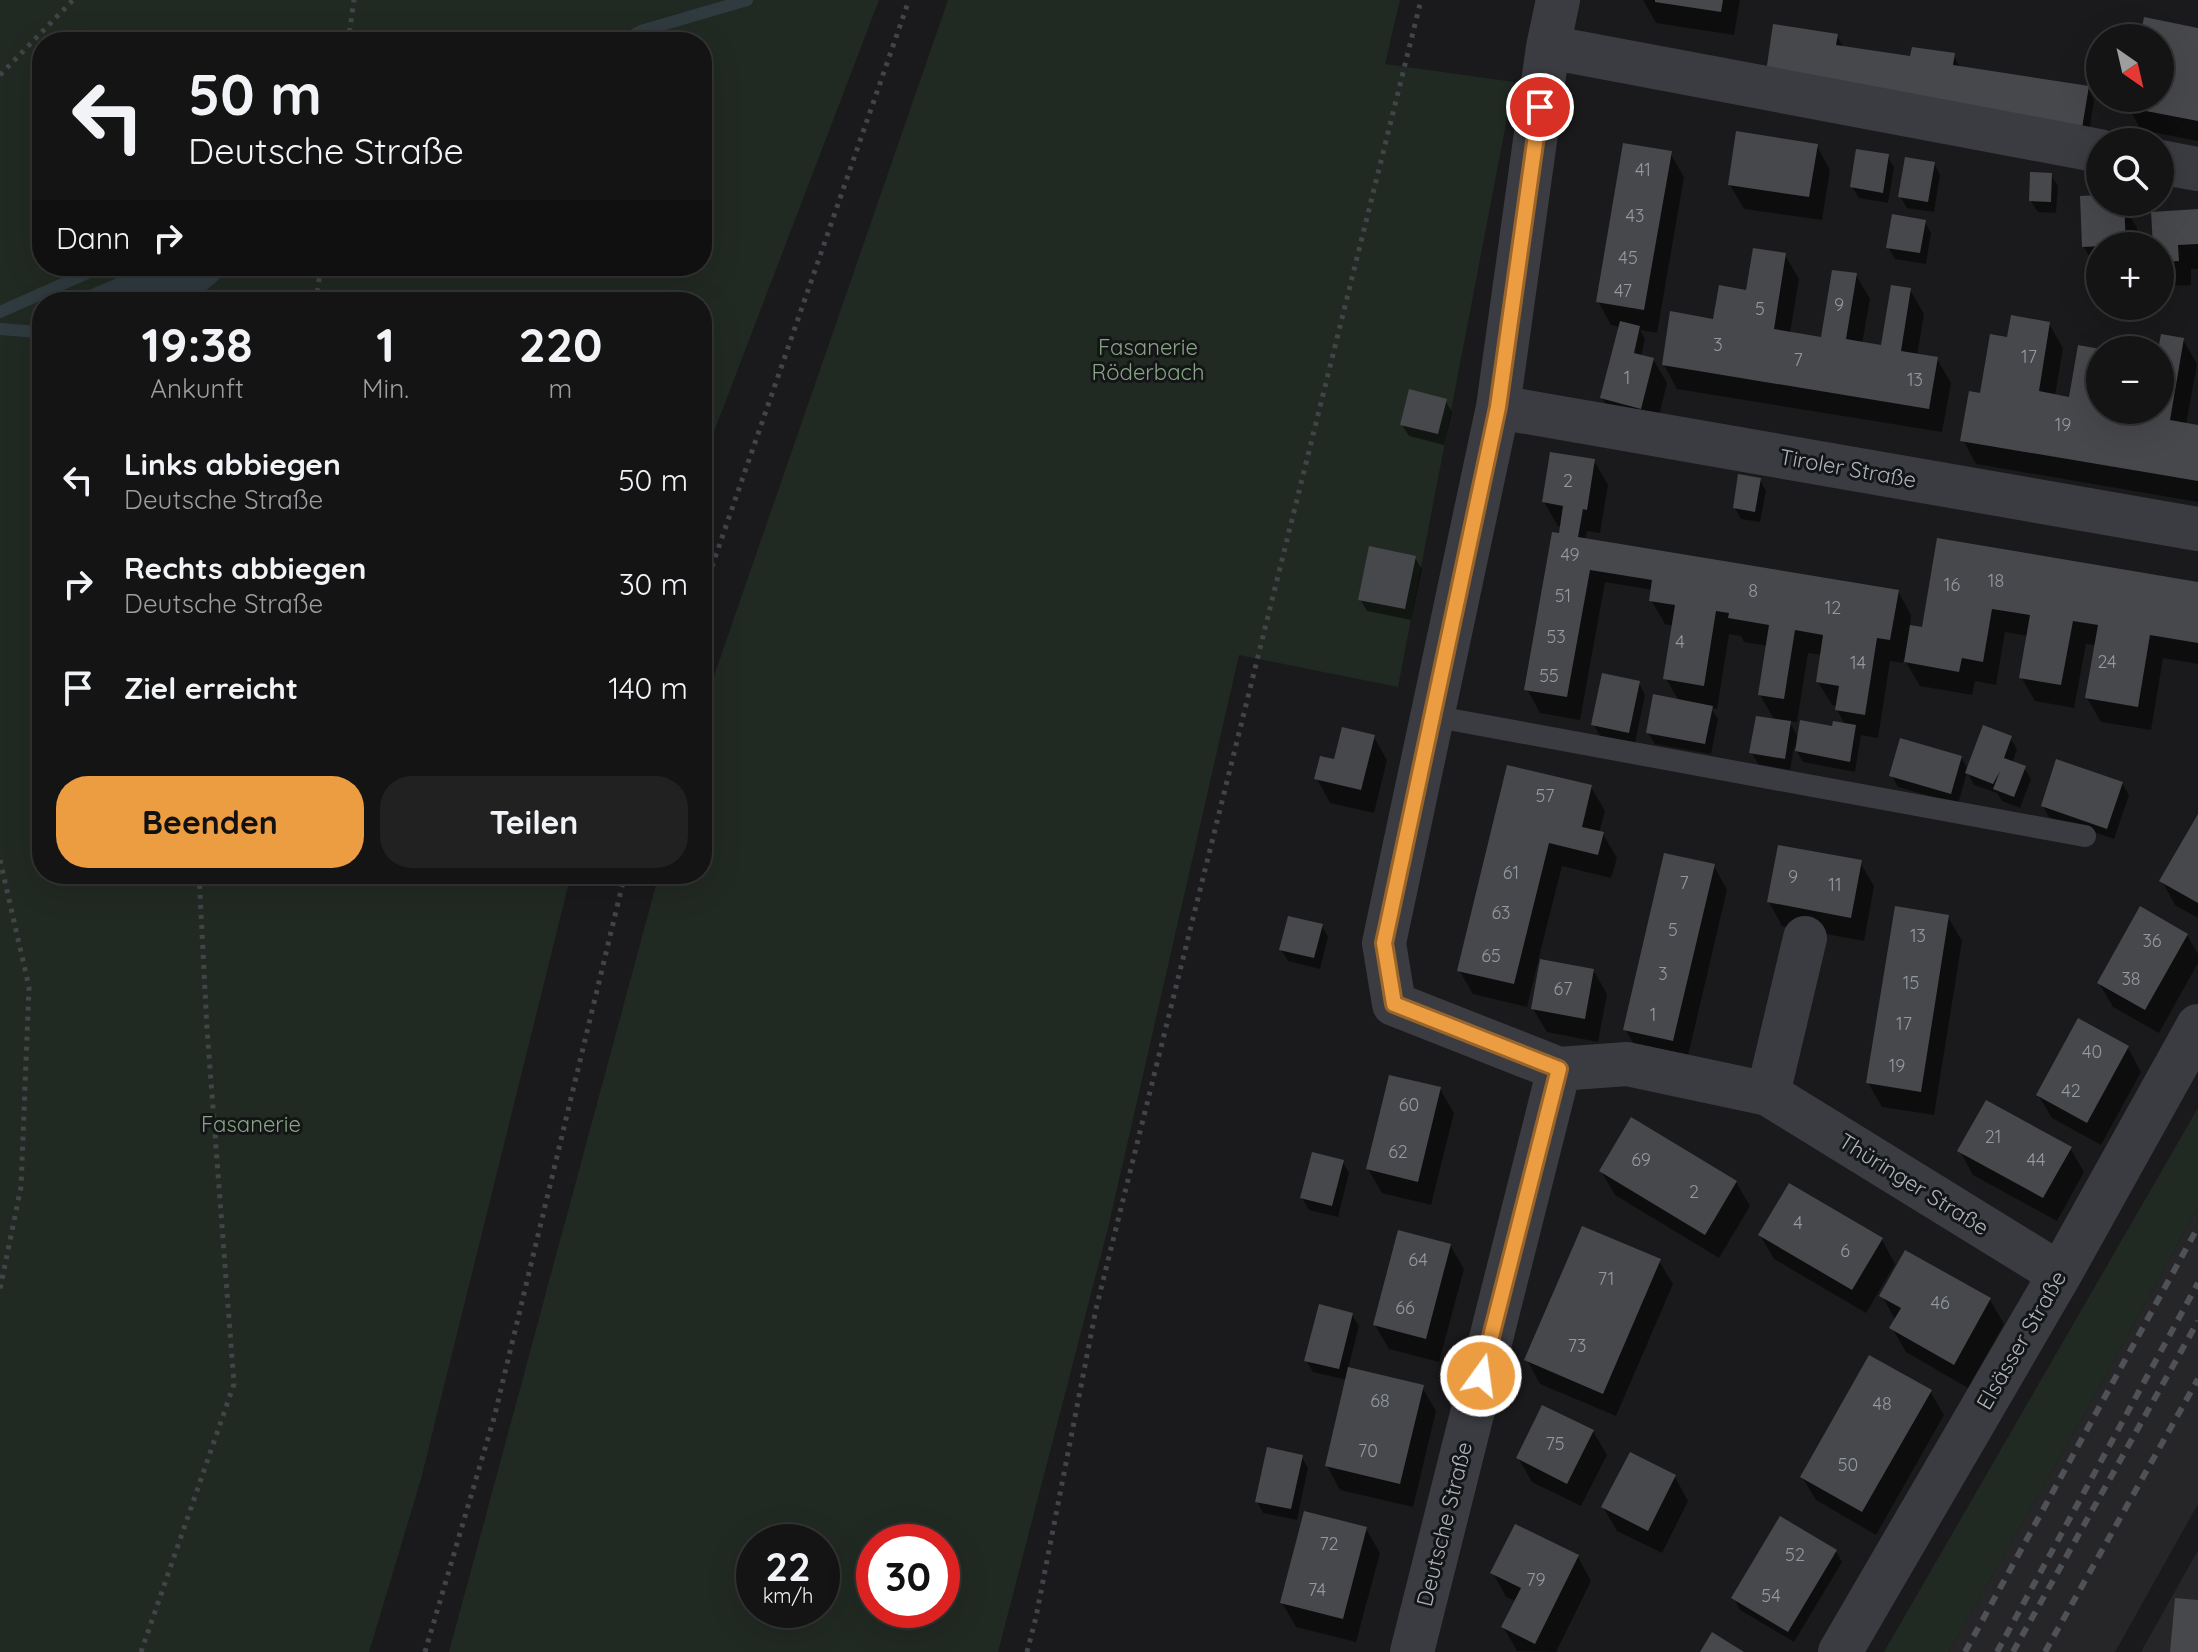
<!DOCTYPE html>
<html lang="de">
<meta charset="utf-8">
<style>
body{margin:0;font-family:Quicksand,sans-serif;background:#212122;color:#f1f3f6;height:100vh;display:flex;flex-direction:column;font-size:30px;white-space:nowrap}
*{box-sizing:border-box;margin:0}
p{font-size:26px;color:#9d9ea0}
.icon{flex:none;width:44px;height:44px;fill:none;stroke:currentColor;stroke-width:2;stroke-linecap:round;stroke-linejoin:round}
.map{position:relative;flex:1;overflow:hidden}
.sheet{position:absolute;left:32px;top:292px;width:680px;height:592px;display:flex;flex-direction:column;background:#141415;border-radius:32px;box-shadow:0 8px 32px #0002,0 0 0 2px #333334}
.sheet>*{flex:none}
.banner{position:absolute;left:32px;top:32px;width:680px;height:244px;border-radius:32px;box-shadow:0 8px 32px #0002,0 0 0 2px #333334;background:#141415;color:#f1f3f6;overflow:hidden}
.needle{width:52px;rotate:146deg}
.controls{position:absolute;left:2086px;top:24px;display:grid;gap:16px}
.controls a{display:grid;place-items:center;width:88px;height:88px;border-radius:50%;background:#141415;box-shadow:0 8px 32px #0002,0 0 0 2px #333334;font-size:40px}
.speed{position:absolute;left:736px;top:1524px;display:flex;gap:16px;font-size:40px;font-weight:700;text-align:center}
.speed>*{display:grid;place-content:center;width:104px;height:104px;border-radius:50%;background:#141415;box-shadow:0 8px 32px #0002,0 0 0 2px #333334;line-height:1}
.speed small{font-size:20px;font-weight:400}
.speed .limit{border:12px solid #d22;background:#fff;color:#111}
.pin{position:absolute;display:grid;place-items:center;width:68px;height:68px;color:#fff;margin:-34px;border:4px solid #fff;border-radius:50%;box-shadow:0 2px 8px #0007}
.me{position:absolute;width:88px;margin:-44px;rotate:14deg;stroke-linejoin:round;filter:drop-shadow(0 0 6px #0008)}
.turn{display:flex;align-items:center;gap:28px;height:168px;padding:0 24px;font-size:36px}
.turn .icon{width:104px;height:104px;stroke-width:2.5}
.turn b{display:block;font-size:56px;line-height:68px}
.then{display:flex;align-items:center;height:76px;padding:0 24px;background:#0003;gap:16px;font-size:30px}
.eta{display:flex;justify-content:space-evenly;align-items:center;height:136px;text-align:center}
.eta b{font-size:48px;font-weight:800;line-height:56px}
.cta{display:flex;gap:16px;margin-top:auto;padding:16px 24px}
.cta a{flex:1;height:92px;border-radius:32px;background:#ec9c41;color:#111;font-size:32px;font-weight:800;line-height:92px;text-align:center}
.cta a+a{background:#212122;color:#f1f3f6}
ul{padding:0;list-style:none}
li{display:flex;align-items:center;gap:24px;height:104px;padding:0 24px}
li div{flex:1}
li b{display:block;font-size:30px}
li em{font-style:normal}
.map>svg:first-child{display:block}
</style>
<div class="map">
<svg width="2198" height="1652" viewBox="0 0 2198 1652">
<rect width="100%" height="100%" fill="#1a1a1c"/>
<!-- built -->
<path fill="#262629" d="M2198,1207V1504L2115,1652H1949L2085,1413Z
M2198,1550V1652H2141Z"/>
<!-- green -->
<path fill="#212a22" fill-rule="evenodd" d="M0,0H879L702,463V302H42V874H571L421,1479L369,1652H0ZM42,42H702V266H42Z
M948,0H1400L1385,64L1514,82L1398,687L1239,655L1108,1228L998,1652H449L659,874H702V713L705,702ZM754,1542H822V1610H754ZM874,1542H942V1610H874Z
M2198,1108V1207L2085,1413L1949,1652H1884Z"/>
<!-- water -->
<path fill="#303b40" d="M145,266H234L193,302H61Z"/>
<!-- shadow -->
<path fill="#0007" fill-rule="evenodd" d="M1643,0H1740L1734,35L1656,23Z
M2198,30V141L2141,130L2128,106L2129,98H2160V38H2142Z
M1837,36L1844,48L1912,59L1953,55L1960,67L2088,88L2094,100L2088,139L1773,90Z
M1817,146L1830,170L1822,220L1744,209L1730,185Z
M1670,153L1684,177L1657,333L1640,330L1645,339L1641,357L1653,359L1667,383L1655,432L1616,422L1602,398L1620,327L1611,325L1598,301Z
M1887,156L1894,167L1888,203L1859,198L1852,187Z
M1934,163L1940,175L1934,212L1907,208L1900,196Z
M2051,175L2058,186L2056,213L2038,212L2031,201Z
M2100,197V202H2105L2107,205H2123L2137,228V246H2100V270H2097L2084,247Z
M2198,211V269H2191V285L2170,286L2160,269V246H2155Z
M1925,222L1931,233L1926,264L1895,259L1888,247Z
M1785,255L1799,279L1790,333L1823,339L1856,275L1870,299L1862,344L1883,347L1910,290L1924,314L1917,356L1937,359L1951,383L1942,432L1677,389L1664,365L1748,292Z
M2049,324L2063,348L2055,396L2071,399L2100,351V410H2160V350L2183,340L2197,364L2186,425L2198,427V502L1976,464L1963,440L2009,340Z
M1445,400L1452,412L1444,445L1409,436L1402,425Z
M1594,461L1608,485L1600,533L1587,531L1585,540L1898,591L1911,615L1910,627L1923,629L1939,541L2198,584V664L2163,658L2151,730L2101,722L2087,698L2096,645L2086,644L2074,708L2035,701L2021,677L2028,636L2005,632L1996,685L1975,681L1972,695L1920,686L1904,659L1903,663L1890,661L1878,738L1861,735L1855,772L1803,762L1794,747L1790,770L1758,764L1752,753L1775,721L1760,695L1768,646L1744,642L1741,636L1729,634L1717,709L1711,708L1718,719L1711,754L1655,744L1648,733L1679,701L1666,679L1674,626L1665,624L1651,600L1653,590L1605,582L1580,720L1540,713L1527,689L1562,536V526H1558L1544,502ZM1808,653L1822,655L1818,682L1832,705L1838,706L1837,710L1846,726L1799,739L1789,721L1797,722Z
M1760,480L1766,491L1760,522L1741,519L1735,508Z
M1415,558L1422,569L1411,620L1367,611L1360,599Z
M1639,683L1645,695L1635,743L1600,736L1594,725Z
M1374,737L1387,760L1374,813L1330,803L1317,779L1336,761Z
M2010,738L2017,749L2012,763L2024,768L2031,779L2020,808L2002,801L1997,793L1974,785L1967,772L1958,804L1898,787L1892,776L1961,757L1968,770Z
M1509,767L1591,787L1605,811L1599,833L1603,834L1617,858L1611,878L1562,866L1538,961L1593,970L1607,994L1598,1042L1547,1032L1533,1009L1541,963L1538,962L1527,1007L1473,994L1459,970Z
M2122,783L2129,795L2114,839L2049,817L2043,806Z
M2198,818V918L2175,905L2162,881Z
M1860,862L1874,886L1864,941L1782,926L1769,902Z
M1714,866L1727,890L1686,1064L1639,1053L1625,1029Z
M1948,917L1962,941L1934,1115L1882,1107L1868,1083Z
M1322,926L1328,937L1320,969L1288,961L1281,950Z
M2187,935L2198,954V963L2159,1033L2113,1007L2099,983Z
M2128,1048L2141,1072L2101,1145L2052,1118L2038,1095Z
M1440,1089L1454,1113L1431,1205L1382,1193L1368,1169Z
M2070,1148L2084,1172L2057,1221L1973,1175L1960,1151Z
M1342,1161L1349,1173L1338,1217L1309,1210L1302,1198Z
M1601,1171L1736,1182L1750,1206L1719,1258L1615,1195Z
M1760,1235L1882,1240L1895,1264L1866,1313L1774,1259Z
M1450,1245L1464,1269L1439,1362L1389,1349L1375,1325Z
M1659,1261L1673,1284L1616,1416L1540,1384L1527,1360Z
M1882,1296L1990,1300L2004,1324L1968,1388L1906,1352L1892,1328L1896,1321Z
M1352,1315L1359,1326L1348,1369L1422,1387L1436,1411L1413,1507L1340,1490L1327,1466L1347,1380L1313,1372L1306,1360Z
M1930,1391L1944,1415L1876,1535L1816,1500L1802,1477Z
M1593,1431L1607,1455L1581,1506L1532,1482L1518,1458Z
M1301,1456L1308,1468L1297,1520L1263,1513L1257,1501Z
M1675,1477L1688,1501L1662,1553L1617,1531L1603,1507Z
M1366,1529L1380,1553L1356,1642L1296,1627L1282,1603Z
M1836,1551L1842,1562L1794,1642L1740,1610L1734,1598Z
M1578,1557L1591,1581L1556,1652L1517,1651L1503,1627L1516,1601L1506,1597L1493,1573Z"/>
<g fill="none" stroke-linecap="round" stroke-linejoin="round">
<!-- stream -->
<path stroke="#303b40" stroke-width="12" d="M621,42L641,31L747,0
M0,312L103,266
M0,329L37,332L42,330"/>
</g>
<!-- building -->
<path fill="#47484c" d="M1655,0H1723L1721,12L1655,2Z
M2144,17L2198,28V121L2125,107L2127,98H2160V38H2140Z
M1773,24L1838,34L1836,45L1910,56L1912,47L1955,53L1953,65L2089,86L2082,128L1765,79Z
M1736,131L1818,144L1809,197L1728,185Z
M1623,143L1672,151L1644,310L1596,302Z
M1856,149L1889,154L1883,193L1850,187Z
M1905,157L1935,162L1928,202L1898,197Z
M2030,172L2052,173L2051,202L2029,201Z
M2100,195V202L2104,203L2124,202L2126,245L2082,247L2080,196Z
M2198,209V244L2178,245L2179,261L2160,262V246H2153L2151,212Z
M1892,214L1926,220L1920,253L1886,248Z
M1753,248L1786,253L1774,329L1821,337L1832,270L1857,273L1846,339L1881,345L1891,285L1911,288L1901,351L1938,357L1929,409L1662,365L1670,311L1713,319L1719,285L1746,290Z
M2011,315L2050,322L2039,391L2069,397L2078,345L2100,349V410H2160V350H2158L2161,334L2184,338L2170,420L2198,425V481L1960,441L1969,391L1980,393L1990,334L2007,337Z
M1620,321L1640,326L1634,353L1654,358L1641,409L1600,398Z
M1409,389L1447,399L1438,434L1400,425Z
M1550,452L1595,459L1587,510L1583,509L1578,537L1899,590L1890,640L1877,638L1865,715L1835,710L1839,686L1816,682L1823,635L1795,630L1784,699L1758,695L1769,625L1728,618L1729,613L1716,611L1704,686L1663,679L1675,605L1649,601L1652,580L1590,570L1567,697L1524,690L1552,532L1559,533L1563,506L1542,502Z
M1738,474L1761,478L1755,512L1733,508Z
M1937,538L2198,582V643L2150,635L2138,707L2085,698L2098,625L2073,621L2061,685L2019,678L2030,615L1992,609L1983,662L1962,658L1959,672L1904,662L1910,625L1922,627Z
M1369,546L1416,556L1405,609L1358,600Z
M1602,673L1640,681L1629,733L1591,725Z
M1653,694L1713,706L1705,744L1646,733Z
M1756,716L1791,721L1785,759L1749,753Z
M1800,720L1832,726L1833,721L1856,725L1850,762L1795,751Z
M1983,725L2012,736L2004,758L2026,766L2014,797L1993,789L2000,771L1993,784L1965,773Z
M1342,727L1375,735L1361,790L1314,779L1320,756L1334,759Z
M1900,738L1962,756L1951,794L1889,776Z
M2056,759L2123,782L2107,829L2041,806Z
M1507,765L1592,785L1582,827L1604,832L1598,855L1549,843L1514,984L1457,971Z
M2198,814V903L2159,881Z
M1778,845L1862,860L1851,918L1767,902Z
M1664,853L1715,864L1673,1041L1623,1030Z
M1895,906L1949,915L1921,1092L1866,1083Z
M2140,906L2188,934L2145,1010L2097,983Z
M1288,916L1323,924L1314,958L1279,950Z
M1540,959L1594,969L1585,1019L1531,1009Z
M2078,1018L2129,1046L2087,1123L2036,1095Z
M1389,1075L1441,1087L1418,1182L1366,1169Z
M1986,1100L2072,1147L2043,1198L1957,1151Z
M1631,1117L1737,1181L1705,1235L1599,1171Z
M1312,1152L1344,1160L1332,1206L1300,1198Z
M1789,1183L1883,1238L1852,1290L1758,1235Z
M1582,1226L1661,1259L1603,1394L1524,1360Z
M1398,1230L1451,1244L1426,1339L1373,1325Z
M1905,1250L1991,1298L1954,1365L1889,1328L1901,1308L1879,1296Z
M1319,1304L1353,1313L1339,1369L1304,1361Z
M1869,1355L1932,1390L1862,1512L1800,1477Z
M1348,1367L1424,1385L1400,1484L1325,1466Z
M1542,1405L1594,1430L1567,1484L1516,1458Z
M1267,1447L1303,1455L1291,1509L1255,1502Z
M1630,1452L1676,1475L1648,1531L1601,1507Z
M1304,1511L1367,1527L1343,1619L1280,1603Z
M1780,1516L1837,1550L1788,1632L1731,1598Z
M1515,1524L1579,1555L1535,1644L1501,1627L1521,1588L1490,1573Z
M2175,1598L2198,1600V1652H2170Z
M1712,1632L1744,1652H1700Z"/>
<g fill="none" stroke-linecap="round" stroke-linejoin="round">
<!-- path -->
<path stroke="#414448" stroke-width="5" stroke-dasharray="4 6" stroke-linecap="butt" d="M348,42L354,0
M0,75L73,0
M316,302L321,266
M702,595L909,0
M0,860L29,987L21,1187L0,1289
M141,1652L234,1384L207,1029L199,874
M425,1652L494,1418L625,874
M1027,1652L1036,1617L1096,1309L1421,0"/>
<!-- service -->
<path stroke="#3b3c41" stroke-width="22" d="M1432,716L2085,836"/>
<!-- minor -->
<path stroke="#3b3c41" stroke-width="44" d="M1548,47L2100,151
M2160,162L2198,169
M1498,407L2198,529
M1559,1069L1627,1064L1768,1094L2060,1274
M1768,1094L1805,938
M1412,1652L1559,1069L1394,1004L1384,943L1498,407L1548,47L1558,0
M1840,1652L2060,1274L2198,1026"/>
<!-- rail -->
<path stroke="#4e5156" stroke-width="6" stroke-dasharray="10 8" stroke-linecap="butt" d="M1965,1652L2198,1227
M1997,1652L2198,1283
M2013,1652L2198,1321
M2045,1652L2198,1379"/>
</g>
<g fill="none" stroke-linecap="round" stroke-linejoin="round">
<!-- route casing -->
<g stroke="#99652a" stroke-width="20">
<path id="route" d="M1481,1376L1559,1069L1394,1004L1384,943L1498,407L1540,107"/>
</g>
<!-- route -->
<use href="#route" stroke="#ec9c41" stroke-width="14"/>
</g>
<g text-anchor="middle" stroke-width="6" stroke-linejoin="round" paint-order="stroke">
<!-- number labels -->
<g font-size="18" fill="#94989f">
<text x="1643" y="176">41</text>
<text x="1635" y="222">43</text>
<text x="1628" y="264">45</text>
<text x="1623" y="297">47</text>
<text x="1839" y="311">9</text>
<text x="1760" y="315">5</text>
<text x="1718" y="351">3</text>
<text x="2029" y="363">17</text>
<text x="1798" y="366">7</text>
<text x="1627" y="384">1</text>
<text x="1915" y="386">13</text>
<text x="2063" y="431">19</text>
<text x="1568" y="487">2</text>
<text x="1570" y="561">49</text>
<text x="1996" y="587">18</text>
<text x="1952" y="591">16</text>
<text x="1753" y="597">8</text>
<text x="1563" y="602">51</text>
<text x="1833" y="614">12</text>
<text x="1556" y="643">53</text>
<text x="1680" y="648">4</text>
<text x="2107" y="668">24</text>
<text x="1858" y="669">14</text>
<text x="1549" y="682">55</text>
<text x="1545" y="802">57</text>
<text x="1511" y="879">61</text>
<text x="1793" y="883">9</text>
<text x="1684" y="889">7</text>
<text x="1835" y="891">11</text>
<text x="1501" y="919">63</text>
<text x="1673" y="936">5</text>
<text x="1918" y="942">13</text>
<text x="2152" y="947">36</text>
<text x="1491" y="962">65</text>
<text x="1663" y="980">3</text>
<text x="2131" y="985">38</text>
<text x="1911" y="989">15</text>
<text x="1563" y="995">67</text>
<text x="1653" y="1021">1</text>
<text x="1904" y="1030">17</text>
<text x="2092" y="1058">40</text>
<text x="1897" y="1072">19</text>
<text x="2071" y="1097">42</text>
<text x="1409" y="1111">60</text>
<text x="1993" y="1143">21</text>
<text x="1398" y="1158">62</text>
<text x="1641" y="1166">69</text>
<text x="2036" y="1166">44</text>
<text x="1694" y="1198">2</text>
<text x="1798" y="1229">4</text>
<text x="1845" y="1257">6</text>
<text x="1418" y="1266">64</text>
<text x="1606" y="1285">71</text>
<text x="1940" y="1309">46</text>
<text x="1405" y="1314">66</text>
<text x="1577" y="1352">73</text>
<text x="1380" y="1407">68</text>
<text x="1882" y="1410">48</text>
<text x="1555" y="1450">75</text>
<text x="1368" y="1457">70</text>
<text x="1848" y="1471">50</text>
<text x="1329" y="1550">72</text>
<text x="1795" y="1561">52</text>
<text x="1536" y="1586">79</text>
<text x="1317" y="1596">74</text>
<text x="1771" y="1602">54</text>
</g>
<!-- park labels -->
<g font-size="22" fill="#87a584" stroke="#141517">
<text x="1148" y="355">Fasanerie<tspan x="1148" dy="25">Röderbach</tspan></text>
<text x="251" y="1132">Fasanerie</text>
</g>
<!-- street labels -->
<g font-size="22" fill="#adb3bb" stroke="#141517">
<text transform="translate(1848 468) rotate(10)" y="8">Tiroler Straße</text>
<text transform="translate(1914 1184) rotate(32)" y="8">Thüringer Straße</text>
<text transform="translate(2021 1340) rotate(-60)" y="8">Elsässer Straße</text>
<text transform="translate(1444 1524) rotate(-76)" y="8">Deutsche Straße</text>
</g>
</g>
</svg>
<div class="controls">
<a><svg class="needle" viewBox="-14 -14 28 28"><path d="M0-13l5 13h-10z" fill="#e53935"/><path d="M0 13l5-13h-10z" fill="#9d9ea0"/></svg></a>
<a><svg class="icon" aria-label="search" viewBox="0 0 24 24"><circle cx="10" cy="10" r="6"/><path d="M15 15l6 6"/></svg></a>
<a>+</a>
<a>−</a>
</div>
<div class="speed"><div>22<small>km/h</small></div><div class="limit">30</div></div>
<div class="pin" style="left:1540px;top:107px;background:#d93025"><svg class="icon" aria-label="arrive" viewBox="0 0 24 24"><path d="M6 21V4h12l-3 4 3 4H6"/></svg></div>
<svg class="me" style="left:1481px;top:1376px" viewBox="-20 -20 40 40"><circle r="17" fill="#ec9c41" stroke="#fff" stroke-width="3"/><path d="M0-11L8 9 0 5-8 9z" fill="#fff"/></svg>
<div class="banner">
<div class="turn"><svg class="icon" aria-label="left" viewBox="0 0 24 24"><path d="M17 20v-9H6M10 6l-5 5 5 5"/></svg><div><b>50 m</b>Deutsche Straße</div></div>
<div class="then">Dann<svg class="icon" aria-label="right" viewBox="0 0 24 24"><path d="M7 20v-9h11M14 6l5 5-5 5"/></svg></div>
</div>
<section class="sheet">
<div class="eta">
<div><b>19:38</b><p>Ankunft</p></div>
<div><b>1</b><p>Min.</p></div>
<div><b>220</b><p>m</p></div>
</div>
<ul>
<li><svg class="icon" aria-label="left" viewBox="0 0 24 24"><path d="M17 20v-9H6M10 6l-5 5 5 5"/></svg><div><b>Links abbiegen</b><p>Deutsche Straße</p></div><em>50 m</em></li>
<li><svg class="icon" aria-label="right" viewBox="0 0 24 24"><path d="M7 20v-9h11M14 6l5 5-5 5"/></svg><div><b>Rechts abbiegen</b><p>Deutsche Straße</p></div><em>30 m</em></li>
<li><svg class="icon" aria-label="arrive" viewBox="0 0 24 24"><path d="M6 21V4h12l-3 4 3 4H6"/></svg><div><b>Ziel erreicht</b></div><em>140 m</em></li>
</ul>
<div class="cta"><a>Beenden</a><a>Teilen</a></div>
</section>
</div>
